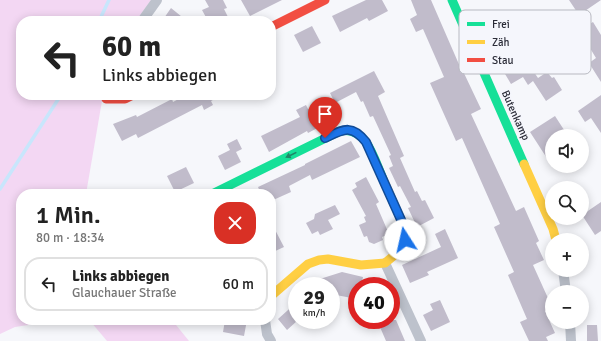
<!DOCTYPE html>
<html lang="de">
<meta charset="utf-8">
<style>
body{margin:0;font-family:Signika,sans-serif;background:#f2f2f2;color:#222;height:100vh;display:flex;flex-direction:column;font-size:15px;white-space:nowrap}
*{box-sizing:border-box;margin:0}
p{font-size:13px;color:#767676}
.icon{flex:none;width:22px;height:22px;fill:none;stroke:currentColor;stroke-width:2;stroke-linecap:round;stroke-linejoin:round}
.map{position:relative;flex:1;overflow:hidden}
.drawer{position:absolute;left:16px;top:189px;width:260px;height:136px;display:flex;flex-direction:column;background:#fff;border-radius:16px;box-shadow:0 2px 10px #0003}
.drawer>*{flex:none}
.guide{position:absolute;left:16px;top:16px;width:260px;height:84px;border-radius:16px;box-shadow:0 2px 10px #0003;background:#fff;color:#222;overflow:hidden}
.buttons{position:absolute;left:545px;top:129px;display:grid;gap:8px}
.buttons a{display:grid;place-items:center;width:44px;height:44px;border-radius:50%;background:#fff;box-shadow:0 2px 10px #0003;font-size:20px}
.speed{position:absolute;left:288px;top:277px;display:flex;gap:8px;font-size:20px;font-weight:700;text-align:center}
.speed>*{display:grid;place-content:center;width:52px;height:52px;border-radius:50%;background:#fff;box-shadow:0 2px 10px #0003;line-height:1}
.speed small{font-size:10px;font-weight:400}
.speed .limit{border:6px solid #d22;background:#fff;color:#111}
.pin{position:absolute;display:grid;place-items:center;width:34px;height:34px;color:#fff;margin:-41px -17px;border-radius:50% 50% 50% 0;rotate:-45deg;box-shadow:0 0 4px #0007}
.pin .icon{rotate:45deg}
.me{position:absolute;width:44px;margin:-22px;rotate:350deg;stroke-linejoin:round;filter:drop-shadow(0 0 3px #0008)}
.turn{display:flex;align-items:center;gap:14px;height:84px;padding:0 20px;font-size:18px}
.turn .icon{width:52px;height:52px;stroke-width:2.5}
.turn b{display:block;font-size:28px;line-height:34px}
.round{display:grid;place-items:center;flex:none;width:42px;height:42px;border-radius:16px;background:#f2f2f2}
.headline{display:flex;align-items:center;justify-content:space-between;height:68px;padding:0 20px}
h1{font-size:24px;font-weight:600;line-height:30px}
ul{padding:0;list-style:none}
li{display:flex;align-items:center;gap:12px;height:54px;margin:0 8px 6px;padding:0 12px;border:2px solid #e0e0e0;border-radius:16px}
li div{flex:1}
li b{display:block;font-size:15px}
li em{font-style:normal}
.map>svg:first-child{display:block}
</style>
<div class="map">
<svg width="601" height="341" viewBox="0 0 601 341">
<rect width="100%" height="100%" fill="#f6f7fb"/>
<!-- green -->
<path fill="#f3d7f3" d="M0,0H151L136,21H21V95H103L86,194H21V320H61L15,327L0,334Z
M81,320H172L189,341H107L91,322Z"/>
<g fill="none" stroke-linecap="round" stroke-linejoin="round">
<!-- stream -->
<path stroke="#c8e6fc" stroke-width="3.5" d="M99,21L109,0
M0,189L61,95"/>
</g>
<!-- building -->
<path fill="#c1bccb" d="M205,0H223L227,8L224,9L228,17L221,21H208L202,10L209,7Z
M241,0H282L250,16Z
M366,0H382L388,11L369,21L367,18L340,32L332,16Z
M411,0H431L461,69H462L481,109L471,114L516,211L524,207L539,241L536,243L544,260L533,265L552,307L545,311L555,333L546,337L548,341H529L520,322L527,319L508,275L514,272L494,227L500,224L462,138L456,141L430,83L444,77L423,29L416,32L410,19L417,15Z
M569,0H601L579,15Z
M171,8L187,21H162Z
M513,17L526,42L521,44L527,53L523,56L538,78L547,72L552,78L554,77L562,90L546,101L533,81L528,85L523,77L511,84L502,69L514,62L496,25Z
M593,22L601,35V82L589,63L596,58L579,30Z
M312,26L321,43L303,52L294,35Z
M374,71L385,92L378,96L404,156L400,158L415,192L417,191L422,201L425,200L434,218L417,227L408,208L411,207L400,186L398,187L389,168L393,166L389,156L391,155L373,116L370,117L363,101L361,102L356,92L335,103L330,93Z
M186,95H222L211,101L213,105L204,110L202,105L138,138L136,134L122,141L113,124L136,115L137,117L172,99L173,102Z
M601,95V133L591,118L585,122L578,111Z
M327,101L335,117L324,122L325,124L308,133L307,131L269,152L261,136L300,117L296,110L306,105L308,109L313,107L315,108Z
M555,116L568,136H552V166L530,132Z
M237,139L242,149L236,152L241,162L225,170L218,156L230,150L227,144Z
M351,141L360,157L312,180L310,175L289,186L291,192L271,201V194H261L258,187L305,165V164Z
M186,167L194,183L175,192L167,176Z
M366,177L379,202L376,204L389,234L382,237L383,240L374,244L369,242L367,236L364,237L359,225L366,222L364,217L366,216L352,190L357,187L355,183Z
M601,202V231L595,235L582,215Z
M335,205L340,214L328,220L333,229L320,235L318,231L312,234L306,223L314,219L315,214Z
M271,222L284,247L271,253Z
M445,229L458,258L427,272L429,275L410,283L402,265L441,247L435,234Z
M342,272L363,277L361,286H357V299L336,295L337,293L331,292V286H305L304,284Z
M440,300L450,322L431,331L423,315L433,310L430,304Z
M297,302V321L287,330L278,319Z
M225,320H247L244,336L223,332Z
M377,320H396L405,341H386Z
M587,325H597L598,341H587Z"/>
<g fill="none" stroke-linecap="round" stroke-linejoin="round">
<!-- street -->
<path stroke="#bdc2cc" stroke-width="10" d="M142,21L157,0
M385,263L421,341
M563,270L566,292
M265,320L267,334L271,341
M570,322L571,341"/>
<!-- fast -->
<path stroke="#16e098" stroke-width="9" d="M452,0L524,164
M212,194L340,131C367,126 374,159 383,179"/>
<!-- slow -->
<path stroke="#ffcf43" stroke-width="9" d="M524,164L553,229L556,240
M271,296L308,264L319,260L328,259L361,265L385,263L397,253L405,240L402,222L383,179"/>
<!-- jam -->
<path stroke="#f24e42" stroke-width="9" d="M271,27L325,0
M107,95L106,99H125L133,95"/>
</g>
<!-- one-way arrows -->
<defs><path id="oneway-solid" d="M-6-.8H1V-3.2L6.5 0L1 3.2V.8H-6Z"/></defs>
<use fill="#208668" href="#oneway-solid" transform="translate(291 155) rotate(154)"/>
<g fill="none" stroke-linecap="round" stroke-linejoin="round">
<!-- route casing -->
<g stroke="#114b97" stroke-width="10">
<path id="route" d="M325,138C344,129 352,124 366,142L402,222L405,240"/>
</g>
<!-- route -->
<use href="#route" stroke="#1a73e8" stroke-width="7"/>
</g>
<g text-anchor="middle" stroke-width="3.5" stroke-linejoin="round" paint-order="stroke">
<!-- street labels -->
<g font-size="11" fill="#2b2c38" stroke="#f5f6fc">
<text transform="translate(516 115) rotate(66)" y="4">Butenkamp</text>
</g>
</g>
<!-- legend -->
<rect x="459" y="10" width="132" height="64" rx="6" fill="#f5f6fc" stroke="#b8b9c1" stroke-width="1"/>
<rect x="467" y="22" width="18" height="4" fill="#16e098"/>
<rect x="467" y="40" width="18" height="4" fill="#ffcf43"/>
<rect x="467" y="58" width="18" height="4" fill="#f24e42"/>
<g font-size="11" fill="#2b2c38">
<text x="492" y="28">Frei</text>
<text x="492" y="46">Zäh</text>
<text x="492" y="64">Stau</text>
</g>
</svg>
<div class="buttons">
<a><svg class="icon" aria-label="sound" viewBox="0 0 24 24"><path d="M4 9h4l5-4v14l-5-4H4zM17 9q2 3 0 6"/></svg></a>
<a><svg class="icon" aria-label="search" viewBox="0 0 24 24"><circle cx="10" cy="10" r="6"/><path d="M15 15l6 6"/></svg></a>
<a>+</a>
<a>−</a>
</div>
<div class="speed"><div>29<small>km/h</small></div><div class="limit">40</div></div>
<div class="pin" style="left:325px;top:138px;background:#d93025"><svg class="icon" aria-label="arrive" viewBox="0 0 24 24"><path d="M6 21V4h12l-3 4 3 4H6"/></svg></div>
<svg class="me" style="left:405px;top:240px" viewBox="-20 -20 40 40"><circle r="19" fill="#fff"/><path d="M0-13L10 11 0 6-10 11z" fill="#1a73e8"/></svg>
<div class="guide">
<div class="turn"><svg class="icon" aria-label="left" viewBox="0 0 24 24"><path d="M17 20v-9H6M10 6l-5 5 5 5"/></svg><div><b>60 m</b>Links abbiegen</div></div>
</div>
<section class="drawer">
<div class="headline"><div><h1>1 Min.</h1><p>80 m · 18:34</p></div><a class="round" style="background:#d93025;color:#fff"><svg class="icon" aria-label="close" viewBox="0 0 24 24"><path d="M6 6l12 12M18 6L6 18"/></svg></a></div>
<ul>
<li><svg class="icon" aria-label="left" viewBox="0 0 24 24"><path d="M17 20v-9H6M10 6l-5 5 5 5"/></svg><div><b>Links abbiegen</b><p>Glauchauer Straße</p></div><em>60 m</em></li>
</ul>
</section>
</div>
